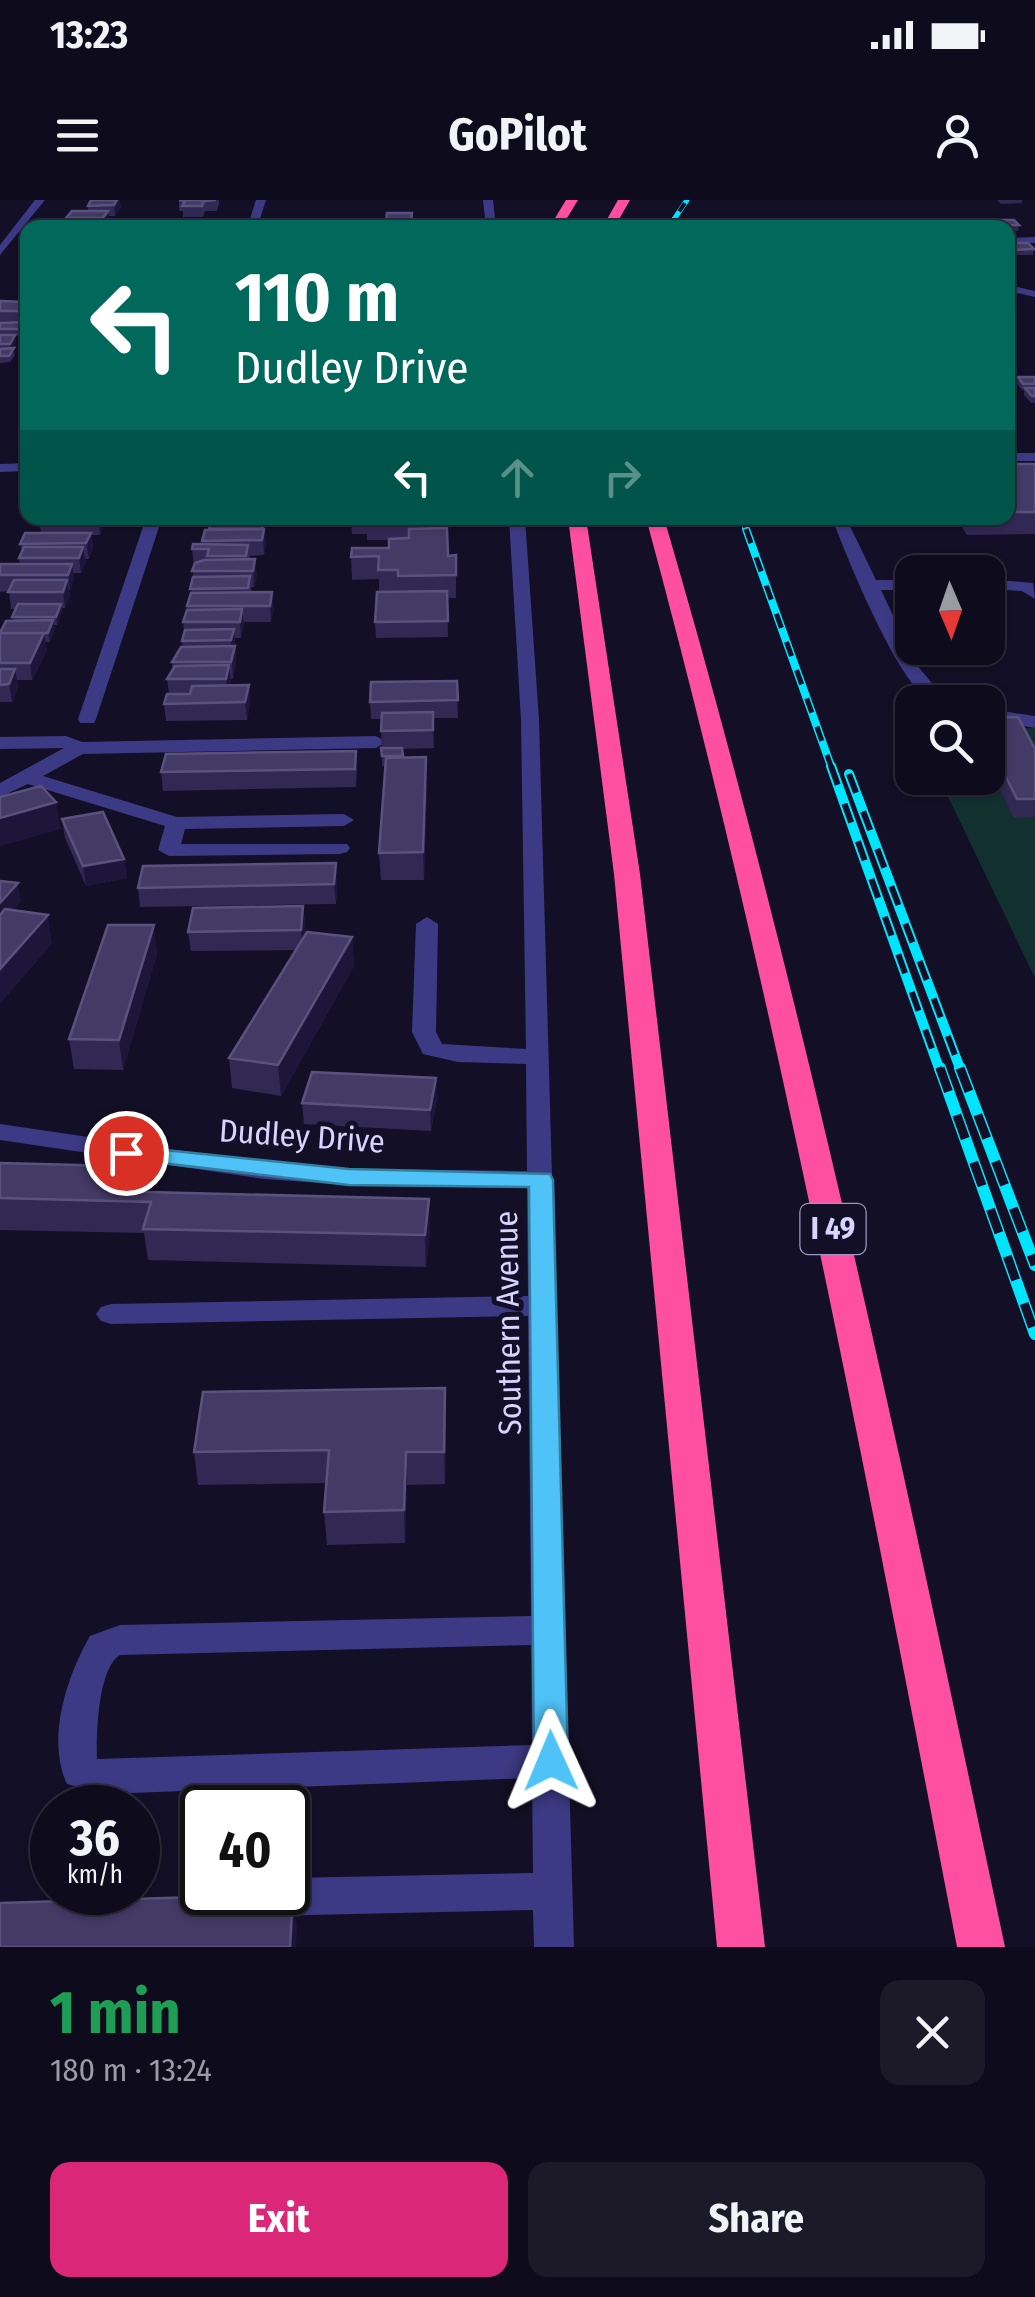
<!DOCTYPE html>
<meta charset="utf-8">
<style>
body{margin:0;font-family:"Fira Sans Condensed",sans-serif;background:#1c1929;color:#f1f3f6;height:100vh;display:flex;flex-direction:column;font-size:38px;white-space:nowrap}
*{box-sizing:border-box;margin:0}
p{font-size:32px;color:#9b9ba3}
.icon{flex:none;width:55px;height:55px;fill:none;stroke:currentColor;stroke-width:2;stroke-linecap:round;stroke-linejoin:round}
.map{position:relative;height:1747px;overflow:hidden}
.sheet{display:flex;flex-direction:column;background:#0e0b1c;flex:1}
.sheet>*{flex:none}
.top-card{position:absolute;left:20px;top:20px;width:995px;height:305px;border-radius:20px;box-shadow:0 2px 8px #0004,0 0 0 2px #2e2b3b;background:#00695c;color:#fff;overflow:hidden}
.needle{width:65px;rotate:178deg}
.fabs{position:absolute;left:895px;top:355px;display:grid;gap:20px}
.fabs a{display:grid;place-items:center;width:110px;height:110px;border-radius:20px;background:#0e0b1c;box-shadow:0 2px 8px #0004,0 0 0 2px #2e2b3b;font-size:50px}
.speed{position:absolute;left:30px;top:1585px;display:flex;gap:20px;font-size:50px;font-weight:700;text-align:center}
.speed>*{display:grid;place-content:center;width:130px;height:130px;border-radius:50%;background:#0e0b1c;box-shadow:0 2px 8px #0004,0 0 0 2px #2e2b3b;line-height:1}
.speed small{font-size:25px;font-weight:400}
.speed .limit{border:5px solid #111;border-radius:15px;background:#fff;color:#111}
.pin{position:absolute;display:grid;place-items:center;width:85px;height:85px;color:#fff;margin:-42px;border:5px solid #fff;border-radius:50%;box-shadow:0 2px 10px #0007}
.me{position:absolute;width:110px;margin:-55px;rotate:359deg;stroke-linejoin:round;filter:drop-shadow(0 0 8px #0008)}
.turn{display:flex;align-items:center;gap:35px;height:210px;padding:0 50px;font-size:45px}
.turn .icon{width:130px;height:130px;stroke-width:2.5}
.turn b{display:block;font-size:70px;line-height:85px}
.lanes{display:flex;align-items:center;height:95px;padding:0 50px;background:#0003;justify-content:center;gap:50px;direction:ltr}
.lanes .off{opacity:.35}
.round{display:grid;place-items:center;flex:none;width:105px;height:105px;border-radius:20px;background:#1c1929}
.overview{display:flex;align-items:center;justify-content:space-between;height:170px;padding:0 50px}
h1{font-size:60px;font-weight:700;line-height:75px;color:#1e9e55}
.button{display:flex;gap:20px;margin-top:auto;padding:20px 50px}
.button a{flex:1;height:115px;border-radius:20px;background:#db2777;color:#fff;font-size:40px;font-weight:700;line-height:115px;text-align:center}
.button a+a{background:#1c1929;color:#f1f3f6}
.status{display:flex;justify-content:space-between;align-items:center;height:70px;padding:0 50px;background:#0e0b1c;direction:ltr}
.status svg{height:28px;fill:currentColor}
header{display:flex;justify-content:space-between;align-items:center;height:130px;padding:0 50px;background:#0e0b1c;font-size:45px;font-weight:700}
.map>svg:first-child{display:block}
</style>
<div class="status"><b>13:23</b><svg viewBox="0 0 49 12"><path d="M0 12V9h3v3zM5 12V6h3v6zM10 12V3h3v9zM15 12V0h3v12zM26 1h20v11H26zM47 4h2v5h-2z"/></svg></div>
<header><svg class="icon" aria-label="menu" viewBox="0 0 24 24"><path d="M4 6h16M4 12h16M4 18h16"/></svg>GoPilot<svg class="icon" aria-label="person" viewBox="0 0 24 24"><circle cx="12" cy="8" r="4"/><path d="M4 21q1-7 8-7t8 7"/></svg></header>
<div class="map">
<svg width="1035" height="1747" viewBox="0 0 1035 1747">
<rect width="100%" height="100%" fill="#130f26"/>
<!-- green -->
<path fill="#12302f" d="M1035,528V778L939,578H988V529Z"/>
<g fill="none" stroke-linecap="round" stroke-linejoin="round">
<!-- minor -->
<path fill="#3d3a85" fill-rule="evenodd" d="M35,0H45L0,55V45Z
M256,0H266L257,28H247Z
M483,0H493L496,28H486Z
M1035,37V43L1008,44V38Z
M1008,85L1035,91V97L1008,91Z
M1008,253H1035V261H1008Z
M28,263V271L0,272V264Z
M146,318H162L96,519L94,523H80L78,519Z
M509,318H525L539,520L574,1747H534L533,1710L263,1716L249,1710L243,1697L245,1692H288V1678L533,1673L532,1578L104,1594L67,1584C46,1539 67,1476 90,1436L120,1425L531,1416L528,1116L111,1124L101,1121L96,1114L101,1107L111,1104L528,1096L527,988L349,985L264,979L0,940V924L264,963L349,969L527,971L526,864L458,862L423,854L412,832L416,724L427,717L438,724L436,832L442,844L526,849L521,520ZM531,1445L532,1545L97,1559C96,1534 98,1468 120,1455Z
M832,318H846L876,380H912V390H881L916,464L935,487L958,502C944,502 932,503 921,493C891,465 847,358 832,318Z
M988,379L1033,383L1035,399L1022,391L988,389Z
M988,509L1035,516V528L988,520Z
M66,536L82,542L376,536L386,542L376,548L83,554L43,576L177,617L344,614L354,620L344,626L185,629L181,644H347L350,648L347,652L340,654L169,656L158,650L165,626L28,584L0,597V583L64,548L0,549V537Z"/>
<!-- highway -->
<path fill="#ff4fa3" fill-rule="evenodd" d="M566,0H578L561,28H549Z
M618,0H630L614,28H602Z
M568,318H586L640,674L765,1747H717L614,674Z
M646,318H664C802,789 903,1267 1005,1747H957C865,1268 774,789 646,318Z"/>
<!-- rail-far3 casing -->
<g stroke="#00e5ff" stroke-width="5">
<path id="rail-far3" d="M668,28L687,0
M742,318L747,332"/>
</g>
<!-- rail-far2 casing -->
<g stroke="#00e5ff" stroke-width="8">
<path id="rail-far2" d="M746,329L832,569"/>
</g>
<!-- rail-far1 casing -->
<g stroke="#00e5ff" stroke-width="10">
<path id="rail-far1" d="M831,566L940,871
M849,574L961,871"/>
</g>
<!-- rail casing -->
<g stroke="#00e5ff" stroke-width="12">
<path id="rail" d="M940,868L1035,1134
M960,868L1035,1065"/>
</g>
<!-- rail-far3 -->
<use href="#rail-far3" stroke="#130f26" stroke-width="4" stroke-dasharray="10" stroke-linecap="butt"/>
<!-- rail-far2 -->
<use href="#rail-far2" stroke="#130f26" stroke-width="5" stroke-dasharray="15" stroke-linecap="butt"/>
<!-- rail-far1 -->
<use href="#rail-far1" stroke="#130f26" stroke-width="6" stroke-dasharray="20" stroke-linecap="butt"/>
<!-- rail -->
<use href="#rail" stroke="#130f26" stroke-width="9" stroke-dasharray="25" stroke-linecap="butt"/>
</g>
<!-- wall -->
<path fill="#312854" d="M179,0H219V4L217,11H205L203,17H183V11H179Z
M997,0H1022V3L1001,4Z
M88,6H121L115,16H108L109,22L105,28H67L66,18L88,11Z
M387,13H412V28H386Z
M906,20L935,26V28H906Z
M981,20L1019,25L1018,31H1008V28H982L980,26Z
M1008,43L1034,49L1033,55H1008Z
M28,82V96H21L20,90Z
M0,101L28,102L27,129L23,136H15L16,141L12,149L15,155L10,162L0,163Z
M1018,177H1035V203H1031L1024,195V190H1022L1017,184Z
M1008,264H1035V334L967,335L956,318H1008Z
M105,318L106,321L100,335H91L93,348L89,359H85L86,362L81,373H73L74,379L69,391L70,396L65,408H62V412L57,425H54L55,428L50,442H45L47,450L32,480H17L18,486L12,502H0V433L13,421L12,417L16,409H11L9,391L0,392V364H20L19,358L22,352L20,344L41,333L39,320Z
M217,318H241L240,324H263L266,344L264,355L249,356L257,375L254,387H251L252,392L274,408L271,422H243L241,438H235L236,463L233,479H231L230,485H249L250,502L247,520L166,521L164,504L169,494L167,479L172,470V462L183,447L182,441L184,433L183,422L191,394L194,365L192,349L203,344L202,341L209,329L217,324Z
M351,318H444L448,356L456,355V398H447L448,437L376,438L375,422L379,392V379L352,380L351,357L389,348V340H367V334H352Z
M457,481L458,518H433L434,548L402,549L403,558L427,584L424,680H381L379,653L385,566H382L381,519H371L370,502Z
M988,518L1035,549V617L1014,618L988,565Z
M357,569L356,587L163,591L161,572Z
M62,619L124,659L127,678L86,686L65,638Z
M337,682L336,704L140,707L138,688Z
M303,706L305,725L304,737H352L354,766L281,896L232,888L229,858L296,750L191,751L188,732Z
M157,754L123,870L74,869L69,839Z
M436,878L437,899L431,931L304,924L302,903Z
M0,963L117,966L121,991L430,1030L426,1067L148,1060L144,1033L0,1030Z
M446,1221L445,1284L407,1285L405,1343L327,1345L324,1312L327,1283L198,1285L194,1252Z"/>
<!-- shaded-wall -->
<path fill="#1d163a" d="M117,0H120L121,6L115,16L114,5Z
M108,11L109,22L104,28L103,18Z
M15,135L16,141L11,150L10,144Z
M99,318H105L106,321L100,335Z
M263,324L266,344L264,355L263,336L262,342L261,334Z
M91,333L93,348L89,359L86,343Z
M83,347L86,362L81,373L79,358Z
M255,359L257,375L254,387L253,371Z
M72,364L74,379L70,391L68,375Z
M67,380L70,396L65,408L63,392Z
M272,392L274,408L271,422L270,406Z
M61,404L62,412L57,425L56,417Z
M242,409L244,426L241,438L240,422Z
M53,420L55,428L50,442L48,433Z
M234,429L236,463L233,479L231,440Z
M44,433L47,450L32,480L30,463Z
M229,465L231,482L228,496L226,479Z
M15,469L18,486L12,502L9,484Z
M249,485L250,502L247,520L245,502Z
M426,557L427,584L424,680L423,652Z
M56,602L61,629L0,646V618Z
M124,659L127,678L86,686L83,666Z
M336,663L337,682L336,704L334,684Z
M18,683L21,702L2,724L0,703Z
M303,706L305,725L302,749L301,730Z
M48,715L52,744L0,804V769Z
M154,725L157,754L123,870L119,840Z
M352,737L354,766L281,896L278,865Z
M436,878L437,899L431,931L430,910Z
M117,966L122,997L109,991Z
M429,999L430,1030L426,1067L425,1035Z
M445,1188L446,1221L445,1284L444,1252Z
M406,1252L407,1285L405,1343L404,1310Z
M293,1694L297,1727L296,1747H290Z"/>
<!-- building -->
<path fill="#433a66" stroke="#5a527e" stroke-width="2.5" d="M91,0H117L114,5L88,6Z
M179,0H216L204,1L202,6H182L185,1Z
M72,11H108L103,18H66Z
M387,13H412L411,23H386Z
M906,20H931L935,26H910Z
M981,20H1014L1019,25H986Z
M183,22H201L199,28L180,27Z
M1008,43H1028L1034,49L1008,50Z
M25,82H28V89L20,90Z
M0,101L28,102V111H0Z
M26,122L22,129H0V123Z
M0,135H15L10,144H0Z
M14,148L9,156H0V149Z
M1018,177H1035V184H1023Z
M1025,188H1035V196H1032Z
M1008,264H1035V312H1008Z
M40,318H99L98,319L39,320Z
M217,318H239L238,320H217Z
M211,324H263L262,329H209Z
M447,328L448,356L456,355V375L398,376V370H378L379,356L351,357L352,348H389V339L409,338V329Z
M264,329L262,340L202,341L205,330Z
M25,333H91L86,343L20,344Z
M193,344L248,345L246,356H207L209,349H192Z
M24,347H83L79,358H19Z
M255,359L253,371H192L195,363L204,360Z
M0,364H72L68,375H0Z
M250,376L248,388L190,389L193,377Z
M14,380H67L63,392H8Z
M447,391L448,421L375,422L377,392Z
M272,392L270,406H187L191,393Z
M18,404H61L56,417H12Z
M242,409L240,422H183L187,410Z
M53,420L48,433H0L6,421Z
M234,429L231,440L182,441L185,430Z
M0,433H44L30,463H0Z
M235,446L231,462H172L181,447Z
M229,465L226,479H167L175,466Z
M0,469H15L9,484L0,485Z
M457,481L458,500L370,502L371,482Z
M249,485L245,502L164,504L167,494H190L192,486Z
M433,512V530L381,531L382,513Z
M1018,517L1035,549V599H1017L988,541V518Z
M381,548H402L403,556H382Z
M356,551L355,569L161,572L166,554Z
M426,557L423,652L379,653L386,558Z
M41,586L56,602L0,618V597Z
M103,612L124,659L83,666L62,619Z
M336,663L334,684L138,688L143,666Z
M0,681L18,683L0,703Z
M303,706L301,730L188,732L193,708Z
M5,709L48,715L0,769V715Z
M108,725H154L119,840L69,839Z
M307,732L352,737L278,865L229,858Z
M312,872L436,878L430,910L302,903Z
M0,963L117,966L109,991L429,999L425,1035L143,1029L151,1002L0,998Z
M445,1188L444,1252H406L404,1310L324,1312L329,1250L194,1252L203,1192Z
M293,1694L290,1747H0V1703Z"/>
<!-- route -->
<path fill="#4fc3f7" stroke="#337fa1" stroke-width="2.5" d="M126,946L349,969L550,974L553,980L568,1561L563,1572L551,1576L539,1572L534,1561L529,987L349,985L118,958L114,953L118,948Z"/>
<g text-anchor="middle" stroke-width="10" stroke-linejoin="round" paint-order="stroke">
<!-- shield labels -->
<rect fill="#130f26" stroke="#9e99be" stroke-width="2.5" x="800.5" y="1004" width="65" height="50" rx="8"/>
<g font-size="30" font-weight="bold" fill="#d9d4ff">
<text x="833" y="1039">I 49</text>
</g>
<!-- street labels -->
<g font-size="32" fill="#d9d4ff" stroke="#130f26">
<text transform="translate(302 936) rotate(4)" y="11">Dudley Drive</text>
<text transform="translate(508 1123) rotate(-91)" y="11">Southern Avenue</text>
</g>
</g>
</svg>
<div class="fabs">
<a><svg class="needle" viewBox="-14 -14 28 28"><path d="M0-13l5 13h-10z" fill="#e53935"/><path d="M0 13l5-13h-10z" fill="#9b9ba3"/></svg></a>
<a><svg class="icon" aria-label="search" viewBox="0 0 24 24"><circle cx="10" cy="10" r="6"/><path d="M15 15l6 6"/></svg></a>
</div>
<div class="speed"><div>36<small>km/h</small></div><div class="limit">40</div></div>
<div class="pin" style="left:126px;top:953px;background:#d93025"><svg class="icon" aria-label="arrive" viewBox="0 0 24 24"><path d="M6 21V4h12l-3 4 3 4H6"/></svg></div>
<svg class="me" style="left:551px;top:1561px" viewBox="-20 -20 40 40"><path d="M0-17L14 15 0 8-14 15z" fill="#4fc3f7" stroke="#fff" stroke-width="4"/></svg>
<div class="top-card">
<div class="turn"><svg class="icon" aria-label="left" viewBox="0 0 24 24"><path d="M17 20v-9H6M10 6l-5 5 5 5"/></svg><div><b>110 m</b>Dudley Drive</div></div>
<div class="lanes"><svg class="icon" aria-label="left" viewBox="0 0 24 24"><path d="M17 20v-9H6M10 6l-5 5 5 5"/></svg><svg class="icon off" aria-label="ahead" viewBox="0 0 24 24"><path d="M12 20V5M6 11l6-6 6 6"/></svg><svg class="icon off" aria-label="right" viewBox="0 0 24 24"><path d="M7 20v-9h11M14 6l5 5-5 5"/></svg></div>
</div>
</div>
<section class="sheet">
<div class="overview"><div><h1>1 min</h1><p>180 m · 13:24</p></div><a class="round"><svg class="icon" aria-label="close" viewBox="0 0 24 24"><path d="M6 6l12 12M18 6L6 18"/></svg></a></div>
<div class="button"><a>Exit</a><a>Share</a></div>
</section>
